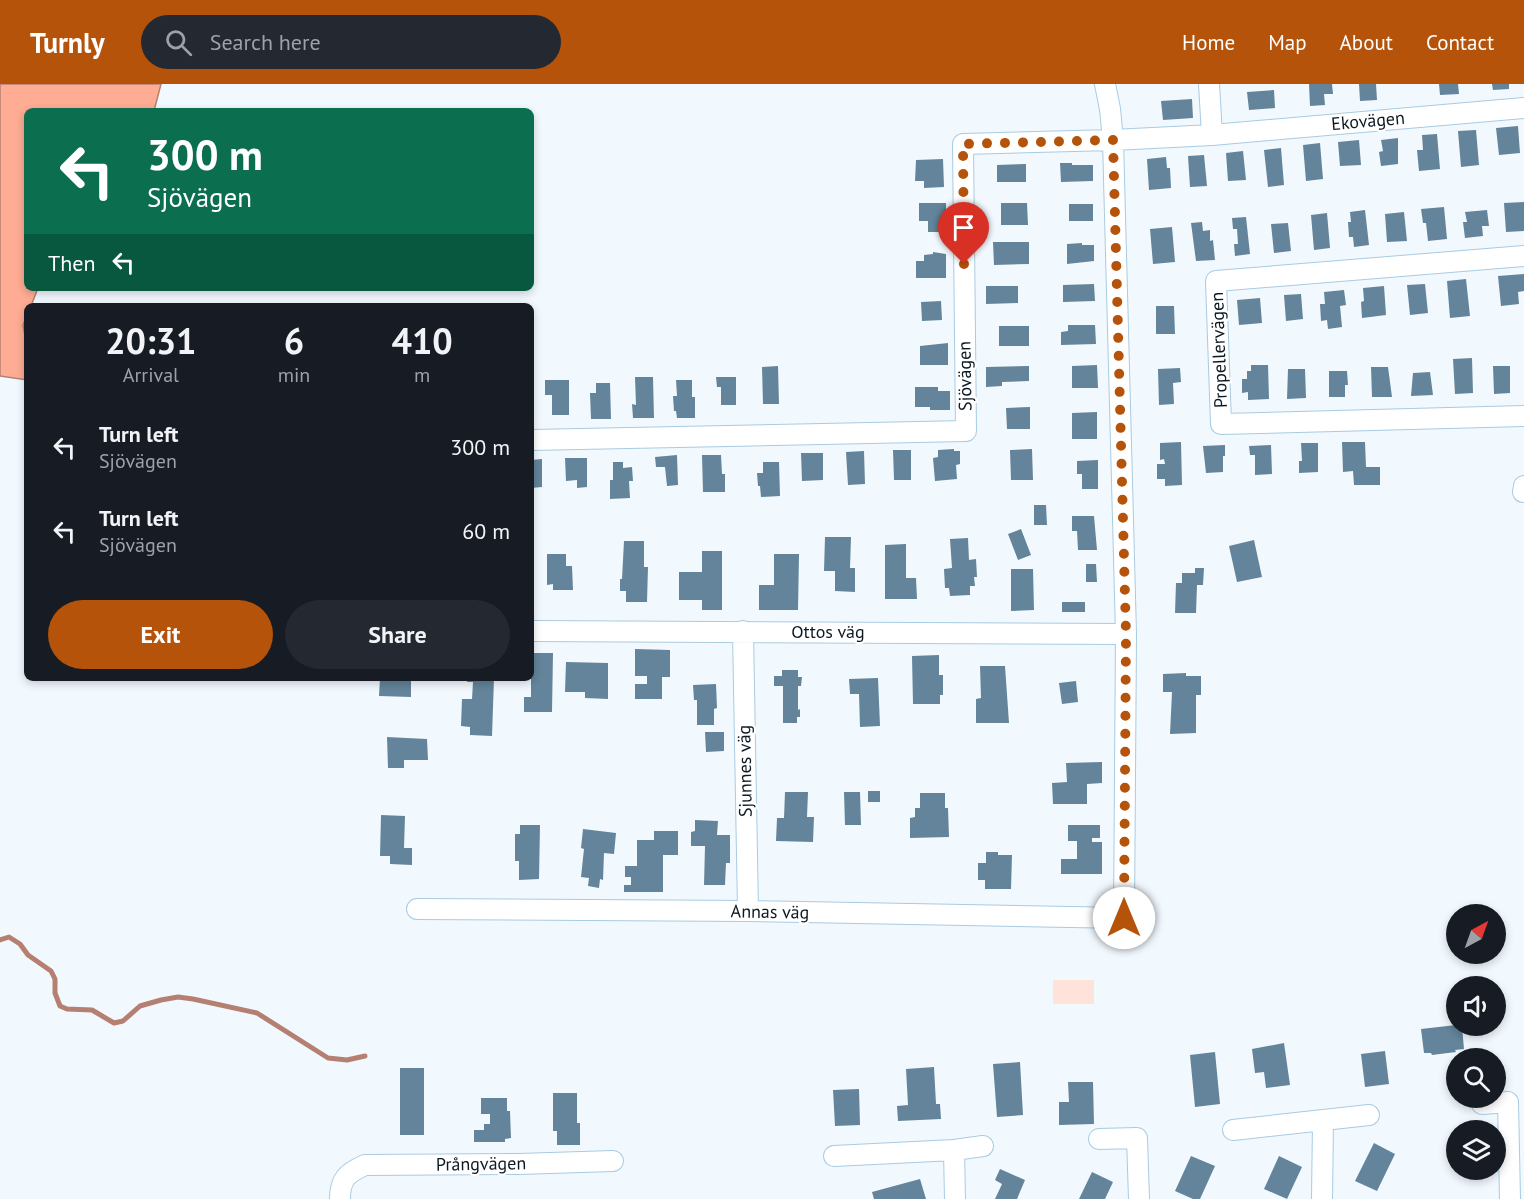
<!DOCTYPE html>
<meta charset="utf-8">
<style>
body{margin:0;font-family:"PT Sans",sans-serif;background:#242831;color:#f1f3f6;height:100vh;display:flex;flex-direction:column;font-size:22px;white-space:nowrap}
*{box-sizing:border-box;margin:0}
p{font-size:20px;color:#9ea1a6}
.icon{flex:none;width:33px;height:33px;fill:none;stroke:currentColor;stroke-width:2;stroke-linecap:round;stroke-linejoin:round}
.map{position:relative;flex:1;overflow:hidden}
.drawer{position:absolute;left:24px;top:219px;width:510px;height:378px;display:flex;flex-direction:column;background:#171b24;border-radius:9px;box-shadow:0 3px 9px #0003}
.drawer>*{flex:none}
.banner{position:absolute;left:24px;top:24px;width:510px;height:183px;border-radius:9px;box-shadow:0 3px 9px #0003;background:#0b6e4f;color:#fff;overflow:hidden}
.needle{width:39px;rotate:41deg}
.controls{position:absolute;left:1446px;top:820px;display:grid;gap:12px}
.controls a{display:grid;place-items:center;width:60px;height:60px;border-radius:50%;background:#171b24;box-shadow:0 3px 9px #0003;font-size:30px}
.pin{position:absolute;display:grid;place-items:center;width:51px;height:51px;color:#fff;margin:-62px -26px;border-radius:50% 50% 50% 0;rotate:-45deg;box-shadow:0 0 6px #0007}
.pin .icon{rotate:45deg}
.me{position:absolute;width:66px;margin:-33px;rotate:0deg;stroke-linejoin:round;filter:drop-shadow(0 0 4px #0008)}
.turn{display:flex;align-items:center;gap:21px;height:126px;padding:0 24px;font-size:27px}
.turn .icon{width:78px;height:78px;stroke-width:2.5}
.turn b{display:block;font-size:42px;line-height:51px}
.then{display:flex;align-items:center;height:57px;padding:0 24px;background:#0003;gap:12px;font-size:22px}
.eta{display:flex;justify-content:space-evenly;align-items:center;height:102px;text-align:center}
.eta b{font-size:36px;font-weight:800;line-height:42px}
.cta{display:flex;gap:12px;margin-top:auto;padding:12px 24px}
.cta a{flex:1;height:69px;border-radius:36px;background:#b45309;color:#fff;font-size:24px;font-weight:800;line-height:69px;text-align:center}
.cta a+a{background:#242831;color:#f1f3f6}
ul{padding:0;list-style:none}
li{display:flex;align-items:center;gap:18px;height:84px;padding:0 24px}
li div{flex:1}
li b{display:block;font-size:22px}
li em{font-style:normal}
header{display:flex;align-items:center;gap:36px;box-sizing:border-box;height:84px;padding:0 30px;background:#b45309;color:#fff}
header strong{font-size:28px}
nav{display:flex;gap:33px;margin-inline-start:auto;font-size:21px}
.search{width:420px;height:54px;background:#242831;display:flex;align-items:center;gap:15px;box-sizing:border-box;padding:0 21px;border-radius:33px;color:#9ea1a6;font-size:22px}
.map>svg:first-child{display:block}
</style>
<header>
<strong>Turnly</strong>
<div class="search"><svg class="icon" aria-label="search" viewBox="0 0 24 24"><circle cx="10" cy="10" r="6"/><path d="M15 15l6 6"/></svg>Search here</div>
<nav><a>Home</a><a>Map</a><a>About</a><a>Contact</a></nav>
</header>
<div class="map">
<svg width="1524" height="1115" viewBox="0 0 1524 1115">
<rect width="100%" height="100%" fill="#f2f9fe"/>
<!-- green -->
<path fill="#ffe2d9" d="M1053,896H1094V920H1053Z"/>
<!-- water -->
<path fill="#feac93" stroke="#b58071" stroke-width="1.5" d="M0,0H161L154,27H27V204H38L31,222H27V231L23,241L27,262V296L0,292Z"/>
<g fill="none" stroke-linecap="round" stroke-linejoin="round">
<!-- stream -->
<path stroke="#b58071" stroke-width="5" d="M0,856L9,853L20,860L28,871L51,887L55,895V909L60,922L67,925L92,926L114,939L123,937L140,922L161,916L178,913L193,915L257,929L328,974L347,976L365,972"/>
</g>
<!-- building -->
<path fill="#63849a" d="M1309,0H1332L1333,10H1324L1325,21L1310,22Z
M1359,0H1376L1377,16L1360,17Z
M1439,0H1458L1459,10L1440,11Z
M1492,0H1509V5L1493,6Z
M1274,6L1275,24L1249,26L1247,8Z
M1192,15L1193,34L1163,36L1161,17Z
M1518,42L1520,69L1499,71L1496,44Z
M1476,46L1479,81L1461,83L1458,47Z
M1437,50L1440,85L1419,87L1417,66H1423L1422,51Z
M1398,54V80L1381,82L1379,68L1383,67L1381,56Z
M1359,56L1361,81L1340,82L1338,58Z
M1320,59L1323,95L1306,97L1303,61Z
M1281,64L1284,101L1268,103L1264,66Z
M1243,67L1246,96L1228,97L1226,69Z
M1204,71L1207,102L1190,103L1188,72Z
M1166,73L1167,84H1170L1171,104L1149,106L1147,75Z
M943,75L944,103L924,104V97H915L916,76Z
M1060,79H1072V81H1093V97L1061,98Z
M1026,80V98H997V81Z
M1524,118V147L1506,148L1504,119Z
M919,119H946V148H928V137H919Z
M1001,119H1027L1028,141H1001Z
M1069,120H1093V137H1069Z
M1444,123L1447,155L1428,157L1426,139H1423L1421,125Z
M1365,126L1369,161L1354,163L1353,153H1349L1348,138H1351L1350,128Z
M1487,126L1489,142H1482L1483,152L1465,154L1463,138H1467L1465,128Z
M1404,128L1407,157L1387,158L1385,130Z
M1327,129L1330,164L1314,166L1311,131Z
M1246,133L1250,170L1235,172L1234,160H1238L1237,145H1233L1232,134Z
M1202,138L1203,147L1210,146V157L1213,156L1215,176L1196,177L1191,139Z
M1288,139L1291,167L1274,169L1271,140Z
M1172,143L1175,178L1153,180L1150,145Z
M993,158H1029V180L994,181Z
M1082,159V161H1094V177L1067,180V160Z
M933,168L946,170V194H916V177H924V171L933,170Z
M1524,190V207L1518,208L1519,220L1501,222L1498,192Z
M1466,195L1470,232L1450,234L1447,197Z
M1094,200L1095,217L1063,218V201Z
M1425,200L1428,229L1410,231L1407,201Z
M986,202H1018V219L986,220Z
M1384,202L1386,231L1362,234L1361,218L1364,217L1363,204Z
M1344,206L1346,221L1340,222L1342,243L1328,245L1327,236L1321,237L1320,220H1325L1324,208Z
M1301,210L1303,235L1286,237L1284,211Z
M1260,214L1262,239L1239,241L1237,216Z
M941,217L942,236L922,237L921,218Z
M1156,222H1174L1175,250H1156Z
M1068,241H1095L1096,260L1061,261V248L1068,247Z
M999,242H1029V262H999Z
M948,259V281H920V262Z
M1472,274L1473,309L1455,310L1453,275Z
M1097,281L1098,304H1072V282Z
M1251,281H1268L1269,315L1248,316V308L1242,309V295H1247V287H1251Z
M778,282L779,320H763L762,283Z
M1029,282V297L1002,298V302L986,303V283Z
M1493,282H1510V309L1494,310Z
M1371,283H1388L1392,313H1372Z
M1180,284L1181,298L1173,299L1174,320L1159,321L1158,285Z
M1288,285H1305L1306,314L1287,315Z
M1329,287H1347L1348,301H1345V313H1329Z
M1430,288L1433,311L1411,312L1413,289Z
M635,293H653L654,334H633L632,320L636,321Z
M716,293H736V321H721V303H717Z
M545,296H569V331H552V311H545Z
M676,296H692V313H695V334H677L676,327H674L673,312H677Z
M596,299H610L611,335H591L590,309H596Z
M915,303H938V307H950V326H930V323H915Z
M1030,323V345H1007L1006,324Z
M1097,328V355H1072V329Z
M1181,358L1182,401L1165,402V395H1157V380H1165L1164,375L1160,376V359Z
M1342,358H1365L1366,383H1380V401H1354L1353,387L1343,388Z
M1301,359H1318V388L1299,389V377H1302Z
M1225,361V372H1223V388L1206,389L1203,362Z
M1271,361L1272,390L1255,391V371H1250L1249,362Z
M954,365V367H960V380L956,381L957,395L935,397L933,374L938,373V366Z
M1032,365L1033,396H1011L1010,366Z
M893,366H911V396H894Z
M864,367L865,400L848,401L846,368Z
M801,369H823V396L802,397Z
M677,371L678,401L667,402L665,383H656L655,373Z
M702,371H721L722,390H725V408H703Z
M565,374H587V403L577,404V396L566,397Z
M542,375V403L531,404V376Z
M1098,376V405H1082V390H1077V377Z
M613,378H623V384L632,383L633,397H629L630,414L610,415V396H613Z
M763,378H779L780,412L761,413L760,402H758L757,389H763Z
M1034,421H1046L1047,441H1034Z
M1072,432H1094L1097,466H1078L1077,447H1072Z
M1021,445L1031,471L1018,476L1008,450Z
M825,453H851L850,484H855V508L835,507V487H824Z
M968,454L969,476L976,475L977,493H974L975,502H970V511L950,512L949,504H945L944,485L952,484L950,455Z
M1254,456L1262,493L1237,498L1229,462Z
M624,457H644V483H648L647,518H626V507H620V495H622Z
M906,460V494H916L917,515H885V461Z
M702,467H722V526H702V516H679V488H702Z
M547,470H566V482H572L573,506H553V500L547,501Z
M774,470H799L798,526H759V501H774Z
M1086,480H1096L1097,498H1086Z
M1195,484H1204L1203,501H1197L1196,529H1175L1176,499H1182V489H1195Z
M1011,485H1033L1034,526L1011,527Z
M1062,518H1085V528H1062Z
M635,565L670,566V593H662V615H635V600H647V592H635Z
M531,569H553L552,628H524V613H531Z
M939,571V591H943V611H940V620H913L912,572Z
M566,578L608,579V615L585,614V608H565Z
M980,582H1005L1009,639H976V615L981,614Z
M782,586H798V593H802L801,602H798V626L800,625V633H797V639H783V602H774V592H782Z
M1186,589V592H1201V611H1196V649L1170,650L1172,608H1163V590Z
M380,594H411V613L379,612Z
M467,594H494L492,652L470,651V643L461,642L462,615H472L473,598H467Z
M878,594L880,642L860,643L859,610H850L849,595Z
M1076,597L1078,618L1062,620L1059,599Z
M716,600L717,624L714,625V641H697V616H694L693,601Z
M705,648H724V667L706,668Z
M387,653L427,655L428,676H404V684H388Z
M1102,678V699L1087,700V720H1053L1052,699L1067,698L1066,679Z
M868,707H880V718H868Z
M785,708H808L807,733H814L813,758L776,757L777,734H784Z
M844,708H860L861,741H845Z
M920,709H945V724H948L949,753L910,754V734L915,733V724H920Z
M381,731L405,732L404,764H412V781L390,780V772H380Z
M695,736L718,737L717,751H730V779H726L725,801H704L705,762H691V748L695,747Z
M520,741H540L539,795L519,796V777H515V750H520Z
M1068,741H1100V754H1092V758H1102V790H1061V775H1077V757H1068Z
M583,745L616,749L614,770L604,769L603,796L600,795L599,804L588,802L589,794L581,793L584,765L581,764Z
M654,747H678V771H663V808H624V801H631V793H625V782H637V756H654Z
M986,768H998V771H1012L1011,805H985V796H978V779H986Z
M1456,941L1462,942L1464,965L1455,966L1456,968L1432,971L1431,969H1424L1421,945Z
M1284,959L1290,1001L1266,1004L1264,988L1255,989L1252,965Z
M1385,967L1389,1000L1365,1003L1361,970Z
M1215,968L1220,1020L1195,1023L1190,971Z
M1020,978L1023,1031L997,1033L993,980Z
M934,983L936,1020H940L941,1035L898,1037L897,1022L908,1021L906,985Z
M400,984H424V1051H400Z
M1068,998H1093L1094,1040L1059,1041V1018H1069Z
M859,1005L860,1041L835,1042L833,1006Z
M553,1009H577V1039H580V1061H557V1047H553Z
M481,1014H507V1027H510L511,1054L505,1055V1058H474V1046H484V1040H490V1030H481Z
M1374,1059L1395,1070L1377,1107L1355,1097Z
M1191,1072L1215,1082L1200,1115H1193L1175,1107Z
M1279,1072L1302,1083L1287,1115L1264,1105Z
M1000,1085L1025,1096L1017,1115H995L1002,1100L995,1096Z
M1459,1086H1475L1472,1092Z
M1092,1088L1113,1098L1105,1115H1079Z
M920,1095L926,1115H874L872,1108Z"/>
<g fill="none" stroke-linecap="round" stroke-linejoin="round">
<!-- street casing -->
<g stroke="#a8cbe2" stroke-width="22">
<path id="street" d="M1209,0L1212,51
M1524,172L1216,197L1221,340L1524,332
M531,356L966,347L963,60L1113,56L1212,51L1524,24
M1523,408L1524,402
M531,547L1126,550
M743,547L748,827
M417,825L748,827L1124,834L1126,550L1113,56L1110,25L1105,0
M1482,1020L1508,1018L1510,1115
M1233,1046L1369,1031
M1099,1055L1137,1054L1139,1115
M954,1066L955,1115
M834,1072L954,1066L983,1062
M340,1115C340,1095 347,1089 365,1081L519,1080L613,1077
M1322,1115L1323,1037"/>
</g>
<!-- street -->
<use href="#street" stroke="#fff" stroke-width="20"/>
</g>
<g fill="none" stroke-linecap="round" stroke-linejoin="round">
<!-- route -->
<path stroke="#b45309" stroke-width="10" stroke-dasharray="0 18" d="M964,180L963,60L1113,56L1126,550L1124,834"/>
</g>
<g text-anchor="middle" stroke-width="4.5" stroke-linejoin="round" paint-order="stroke">
<!-- street labels -->
<g font-size="18" fill="#0c1921" stroke="#fff">
<text transform="translate(1368 37) rotate(-5)" y="6">Ekovägen</text>
<text transform="translate(1219 266) rotate(-92)" y="6">Propellervägen</text>
<text transform="translate(965 292) rotate(-91)" y="6">Sjövägen</text>
<text x="828" y="554">Ottos väg</text>
<text transform="translate(745 687) rotate(-91)" y="6">Sjunnes väg</text>
<text transform="translate(770 828) rotate(1)" y="6">Annas väg</text>
<text transform="translate(481 1080) rotate(-1)" y="6">Prångvägen</text>
</g>
</g>
</svg>
<div class="controls">
<a><svg class="needle" viewBox="-14 -14 28 28"><path d="M0-13l5 13h-10z" fill="#e53935"/><path d="M0 13l5-13h-10z" fill="#9ea1a6"/></svg></a>
<a><svg class="icon" aria-label="sound" viewBox="0 0 24 24"><path d="M4 9h4l5-4v14l-5-4H4zM17 9q2 3 0 6"/></svg></a>
<a><svg class="icon" aria-label="search" viewBox="0 0 24 24"><circle cx="10" cy="10" r="6"/><path d="M15 15l6 6"/></svg></a>
<a><svg class="icon" aria-label="layers" viewBox="0 0 24 24"><path d="M12 4l9 5-9 5-9-5zM3 14l9 5 9-5"/></svg></a>
</div>
<div class="pin" style="left:964px;top:180px;background:#d93025"><svg class="icon" aria-label="arrive" viewBox="0 0 24 24"><path d="M6 21V4h12l-3 4 3 4H6"/></svg></div>
<svg class="me" style="left:1124px;top:834px" viewBox="-20 -20 40 40"><circle r="19" fill="#fff"/><path d="M0-13L10 11 0 6-10 11z" fill="#b45309"/></svg>
<div class="banner">
<div class="turn"><svg class="icon" aria-label="left" viewBox="0 0 24 24"><path d="M17 20v-9H6M10 6l-5 5 5 5"/></svg><div><b>300 m</b>Sjövägen</div></div>
<div class="then">Then<svg class="icon" aria-label="left" viewBox="0 0 24 24"><path d="M17 20v-9H6M10 6l-5 5 5 5"/></svg></div>
</div>
<section class="drawer">
<div class="eta">
<div><b>20:31</b><p>Arrival</p></div>
<div><b>6</b><p>min</p></div>
<div><b>410</b><p>m</p></div>
</div>
<ul>
<li><svg class="icon" aria-label="left" viewBox="0 0 24 24"><path d="M17 20v-9H6M10 6l-5 5 5 5"/></svg><div><b>Turn left</b><p>Sjövägen</p></div><em>300 m</em></li>
<li><svg class="icon" aria-label="left" viewBox="0 0 24 24"><path d="M17 20v-9H6M10 6l-5 5 5 5"/></svg><div><b>Turn left</b><p>Sjövägen</p></div><em>60 m</em></li>
</ul>
<div class="cta"><a>Exit</a><a>Share</a></div>
</section>
</div>
